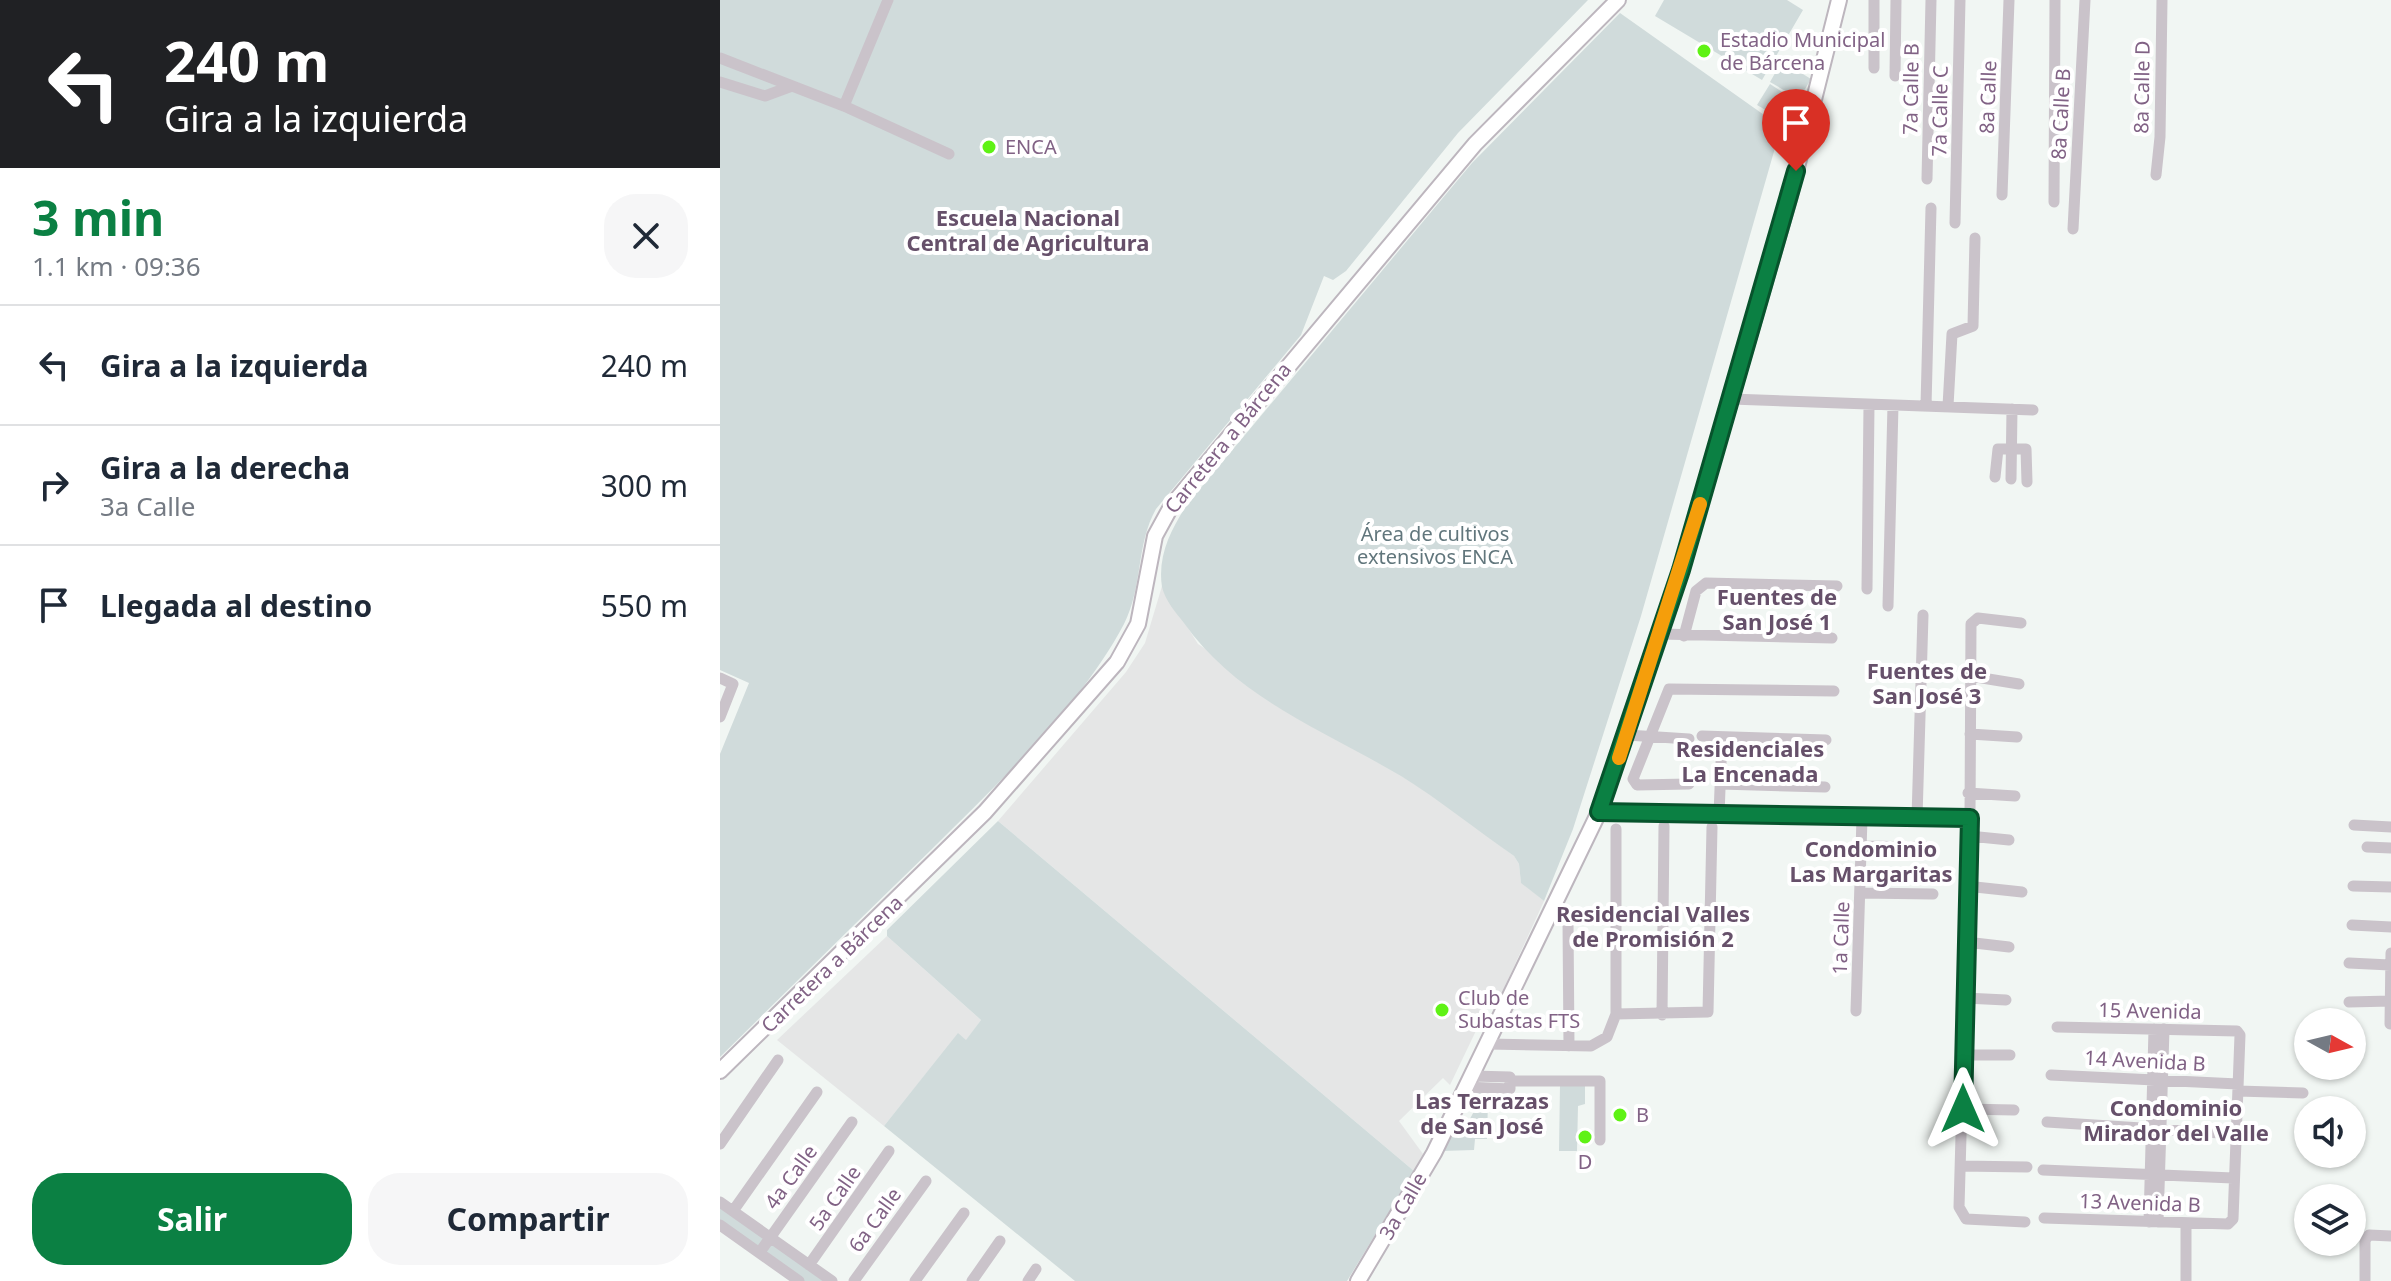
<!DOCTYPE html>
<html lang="es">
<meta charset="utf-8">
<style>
body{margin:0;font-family:"Noto Sans",sans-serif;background:#f6f6f7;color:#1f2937;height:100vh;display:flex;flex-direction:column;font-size:30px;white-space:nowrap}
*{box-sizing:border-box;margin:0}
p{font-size:26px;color:#747a83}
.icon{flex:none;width:44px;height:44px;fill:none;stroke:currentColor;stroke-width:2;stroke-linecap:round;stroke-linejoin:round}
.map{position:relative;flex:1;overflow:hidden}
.sheet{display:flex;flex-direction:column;background:#fff;width:720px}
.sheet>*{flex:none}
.guide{background:#202124;color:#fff;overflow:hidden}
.needle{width:52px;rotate:98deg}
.tools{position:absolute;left:1574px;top:1008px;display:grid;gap:16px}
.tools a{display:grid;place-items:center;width:72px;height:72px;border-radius:50%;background:#fff;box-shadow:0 2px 6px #0004;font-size:40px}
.pin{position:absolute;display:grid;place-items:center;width:68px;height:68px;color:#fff;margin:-82px -34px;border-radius:50% 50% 50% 0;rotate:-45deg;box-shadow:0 0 8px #0007}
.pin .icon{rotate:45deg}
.me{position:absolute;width:88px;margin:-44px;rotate:0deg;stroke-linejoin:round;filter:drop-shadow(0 0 6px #0008)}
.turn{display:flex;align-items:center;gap:28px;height:168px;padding:0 32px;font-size:36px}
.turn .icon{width:104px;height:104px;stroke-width:2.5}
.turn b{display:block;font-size:56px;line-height:68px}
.round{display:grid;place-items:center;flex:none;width:84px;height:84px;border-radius:32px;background:#f6f6f7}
.head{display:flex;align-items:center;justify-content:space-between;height:136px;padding:0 32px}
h1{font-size:48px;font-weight:700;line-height:60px;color:#0b8043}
.button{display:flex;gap:16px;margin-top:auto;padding:16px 32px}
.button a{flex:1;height:92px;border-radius:32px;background:#0b8043;color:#fff;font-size:32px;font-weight:700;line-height:92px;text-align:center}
.button a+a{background:#f6f6f7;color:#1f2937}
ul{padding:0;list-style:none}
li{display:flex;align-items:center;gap:24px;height:120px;padding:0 32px;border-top:2px solid #e0e1e3}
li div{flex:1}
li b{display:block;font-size:30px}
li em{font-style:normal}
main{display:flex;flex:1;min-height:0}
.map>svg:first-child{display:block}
</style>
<main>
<section class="sheet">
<div class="guide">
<div class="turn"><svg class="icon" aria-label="left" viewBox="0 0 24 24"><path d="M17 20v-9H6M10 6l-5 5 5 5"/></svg><div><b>240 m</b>Gira a la izquierda</div></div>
</div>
<div class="head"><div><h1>3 min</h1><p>1.1 km · 09:36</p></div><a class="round"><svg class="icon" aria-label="close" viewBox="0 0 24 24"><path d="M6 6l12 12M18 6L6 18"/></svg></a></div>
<ul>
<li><svg class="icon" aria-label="left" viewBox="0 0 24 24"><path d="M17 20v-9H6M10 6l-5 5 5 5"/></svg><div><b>Gira a la izquierda</b></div><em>240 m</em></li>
<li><svg class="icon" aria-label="right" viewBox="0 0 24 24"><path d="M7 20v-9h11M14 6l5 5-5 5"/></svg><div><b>Gira a la derecha</b><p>3a Calle</p></div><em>300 m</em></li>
<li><svg class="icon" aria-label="arrive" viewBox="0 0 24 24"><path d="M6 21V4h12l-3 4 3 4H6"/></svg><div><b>Llegada al destino</b></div><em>550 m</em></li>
</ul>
<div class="button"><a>Salir</a><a>Compartir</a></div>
</section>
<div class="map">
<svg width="1671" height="1281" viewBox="0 0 1671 1281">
<rect width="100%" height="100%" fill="#f1f6f3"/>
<!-- built -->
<path fill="#e5e6e6" d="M442,586L478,644L728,806L794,856L799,864L801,882L824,901L780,997L775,991L730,1085L723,1078L679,1121L703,1154L694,1171L278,821L406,672L425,643Z
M167,936L261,1020L246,1041L238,1034L164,1126L57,1040Z"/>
<!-- green -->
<path fill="#d0dbdb" d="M0,0H868L738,133L626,271L613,280L604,276L581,335L436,509C416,544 423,587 404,624C360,707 278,783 212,849C141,918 71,987 0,1057V754L29,683L0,670Z
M944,0H1067L1083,10L1042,80L935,16Z
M900,13L1061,127L921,616L853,829L824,901L801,883L799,864L794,856C754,828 721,801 681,776C603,730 518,699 464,623C456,613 445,600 442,587C437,555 452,527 469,502L752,163Z
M1062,61L1091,79L1079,99L1050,82Z
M1050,84L1078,102L1066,122L1037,105Z
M278,821L694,1171L627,1281H355L164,1126L238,1033L246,1040L261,1020L167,936V930Z
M840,1085L865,1086V1104L858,1106L857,1151H839Z
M785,1092L774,1094L773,1101H768L767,1139H755L754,1150L722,1151L735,1132H743L761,1098L754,1096L757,1093Z
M0,1202L112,1281H79L0,1225Z"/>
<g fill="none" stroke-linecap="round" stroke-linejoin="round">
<!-- major casing -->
<g stroke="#bdb6be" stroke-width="18">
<path id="major" d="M0,1071L265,812L397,662L418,624L435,536L452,505L755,144L898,0
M638,1281L714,1153L879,812L961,570L1069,199L1119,0"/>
</g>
<!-- minor -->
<path stroke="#cac3ca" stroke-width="11" d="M168,0L124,106L229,154
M1154,0V68
M0,58L124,106
M1175,76L1176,0
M0,82L45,96L72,86
M1436,175L1440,137L1442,0
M1207,179L1211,0
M1282,195L1289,0
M1334,202L1335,0
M1235,223L1240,0
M1353,229L1365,0
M1011,399L1313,410
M1206,406L1211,208
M1228,406L1232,334L1253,326L1255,238
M1275,477L1278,449H1306L1307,482
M1291,479L1292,409
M1147,589L1149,405
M1168,606L1173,405
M1301,623L1258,618L1251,624L1250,818L1239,1207L1246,1219L1305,1222
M940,634L1112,638
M964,636L976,591L986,583L1117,586
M1250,676L1299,684
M0,678L13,684L0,717
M1250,734L1297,737
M907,735L969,739
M982,736L1106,740
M969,784L917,785L913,779L949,689L1114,691
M1000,784L1105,787
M1248,793L1295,796
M879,812L1250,818
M999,815L1002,737
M1197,818L1203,615
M1634,825L1671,827
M1249,836L1289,840
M1142,846L1205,847
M1647,847L1671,848
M1246,886L1302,892
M1633,886L1671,887
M1141,893L1213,894
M848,921L849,1046
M1632,925L1671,927
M1246,942L1289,947
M1629,963L1670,965
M1245,998L1286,1000
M1629,1002L1671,1001
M1136,1011L1142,818
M896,1014L988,1012L992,827
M942,1015L944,826
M1670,1024L1671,953
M768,1044L871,1046L887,1037L896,1014V829
M1243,1055H1290
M1331,1075L1518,1084
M790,1081H880V1140
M746,1087L790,1089V1077L752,1076
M1518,1091L1583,1093
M1243,1109L1294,1110
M1327,1122L1516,1134
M0,1144L58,1060
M1241,1166L1307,1167
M1323,1170L1513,1178
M0,1202L112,1281
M13,1211L97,1092
M1324,1218L1508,1224L1513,1219L1520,1035L1517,1031L1337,1027
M1429,1222L1434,1029
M1438,1222L1444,1029
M0,1225L79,1281
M40,1252L132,1122
M89,1265L169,1151
M134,1281L206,1181
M195,1281L244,1213
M252,1281L280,1241
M308,1281L316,1269
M1466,1281V1223
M1645,1281V1240L1649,1235L1671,1236"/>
<!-- major -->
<use href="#major" stroke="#fff" stroke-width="14"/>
</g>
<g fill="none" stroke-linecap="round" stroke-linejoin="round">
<!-- route casing -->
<g stroke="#07532c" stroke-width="20">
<path id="route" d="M1076,171L961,570L879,812L1250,818L1243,1109"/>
</g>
<!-- route -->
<use href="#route" stroke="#0b8043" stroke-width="14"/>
<!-- slow -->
<path stroke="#f59e0b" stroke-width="14" d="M899,758L980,504"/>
</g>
<!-- markers -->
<g fill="#5ff215" stroke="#fff" stroke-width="3">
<circle cx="984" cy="51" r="8"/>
<circle cx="269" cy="147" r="8"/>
<circle cx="722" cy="1010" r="8"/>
<circle cx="900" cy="1115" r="8"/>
<circle cx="865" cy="1137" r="8"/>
</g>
<g text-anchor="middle" stroke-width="8" stroke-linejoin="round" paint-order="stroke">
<!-- poi labels -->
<g font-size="20" fill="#816285" stroke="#fff" text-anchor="start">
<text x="1000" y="47">Estadio Municipal<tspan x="1000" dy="23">de Bárcena</tspan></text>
<text x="285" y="154">ENCA</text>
<text x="738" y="1005">Club de<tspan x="738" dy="23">Subastas FTS</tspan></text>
<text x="916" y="1122">B</text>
<text x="865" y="1169" text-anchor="middle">D</text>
</g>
<!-- street labels -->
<g font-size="20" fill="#816285" stroke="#fff">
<text transform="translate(1422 87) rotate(-89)" y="7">8a Calle D</text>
<text transform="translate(1191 89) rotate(-89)" y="7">7a Calle B</text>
<text transform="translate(1268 97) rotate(-88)" y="7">8a Calle</text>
<text transform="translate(1220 111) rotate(-89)" y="7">7a Calle C</text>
<text transform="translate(1341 114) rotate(-87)" y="7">8a Calle B</text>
<text transform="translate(508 438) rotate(-51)" y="7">Carretera a Bárcena</text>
<text transform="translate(1121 938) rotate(-88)" y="7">1a Calle</text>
<text transform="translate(112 964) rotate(-44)" y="7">Carretera a Bárcena</text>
<text transform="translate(1430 1011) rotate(1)" y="7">15 Avenida</text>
<text transform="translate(1425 1061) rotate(3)" y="7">14 Avenida B</text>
<text transform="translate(71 1177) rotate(-54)" y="7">4a Calle</text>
<text transform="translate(115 1198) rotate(-55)" y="7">5a Calle</text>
<text transform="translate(1420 1203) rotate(2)" y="7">13 Avenida B</text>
<text transform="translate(683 1206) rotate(-60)" y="7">3a Calle</text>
<text transform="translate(155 1220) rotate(-54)" y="7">6a Calle</text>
</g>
<!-- park labels -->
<g font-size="20" fill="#61767c" stroke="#fff">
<text x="715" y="541">Área de cultivos<tspan x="715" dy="23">extensivos ENCA</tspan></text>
</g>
<!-- neighbourhood labels -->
<g font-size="22" font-weight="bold" fill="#66506a" stroke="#fff">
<text x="308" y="226">Escuela Nacional<tspan x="308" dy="25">Central de Agricultura</tspan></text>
<text x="1057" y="605">Fuentes de<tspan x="1057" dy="25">San José 1</tspan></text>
<text x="1207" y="679">Fuentes de<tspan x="1207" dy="25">San José 3</tspan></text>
<text x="1030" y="757">Residenciales<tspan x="1030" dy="25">La Encenada</tspan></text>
<text x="1151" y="857">Condominio<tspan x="1151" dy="25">Las Margaritas</tspan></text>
<text x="933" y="922">Residencial Valles<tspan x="933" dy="25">de Promisión 2</tspan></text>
<text x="762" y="1109">Las Terrazas<tspan x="762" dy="25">de San José</tspan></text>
<text x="1456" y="1116">Condominio<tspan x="1456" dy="25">Mirador del Valle</tspan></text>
</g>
</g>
</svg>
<div class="tools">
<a><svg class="needle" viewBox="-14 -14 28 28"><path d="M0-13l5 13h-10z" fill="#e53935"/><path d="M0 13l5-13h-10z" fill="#747a83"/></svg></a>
<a><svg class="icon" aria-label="sound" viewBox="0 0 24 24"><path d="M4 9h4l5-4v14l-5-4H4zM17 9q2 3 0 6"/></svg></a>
<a><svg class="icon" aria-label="layers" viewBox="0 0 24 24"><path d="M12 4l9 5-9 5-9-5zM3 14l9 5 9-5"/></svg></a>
</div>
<div class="pin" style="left:1076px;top:171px;background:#d93025"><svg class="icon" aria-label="arrive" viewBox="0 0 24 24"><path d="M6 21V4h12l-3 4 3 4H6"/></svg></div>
<svg class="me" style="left:1243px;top:1109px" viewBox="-20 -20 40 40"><path d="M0-17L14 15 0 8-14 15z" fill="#0b8043" stroke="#fff" stroke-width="4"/></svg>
</div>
</main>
